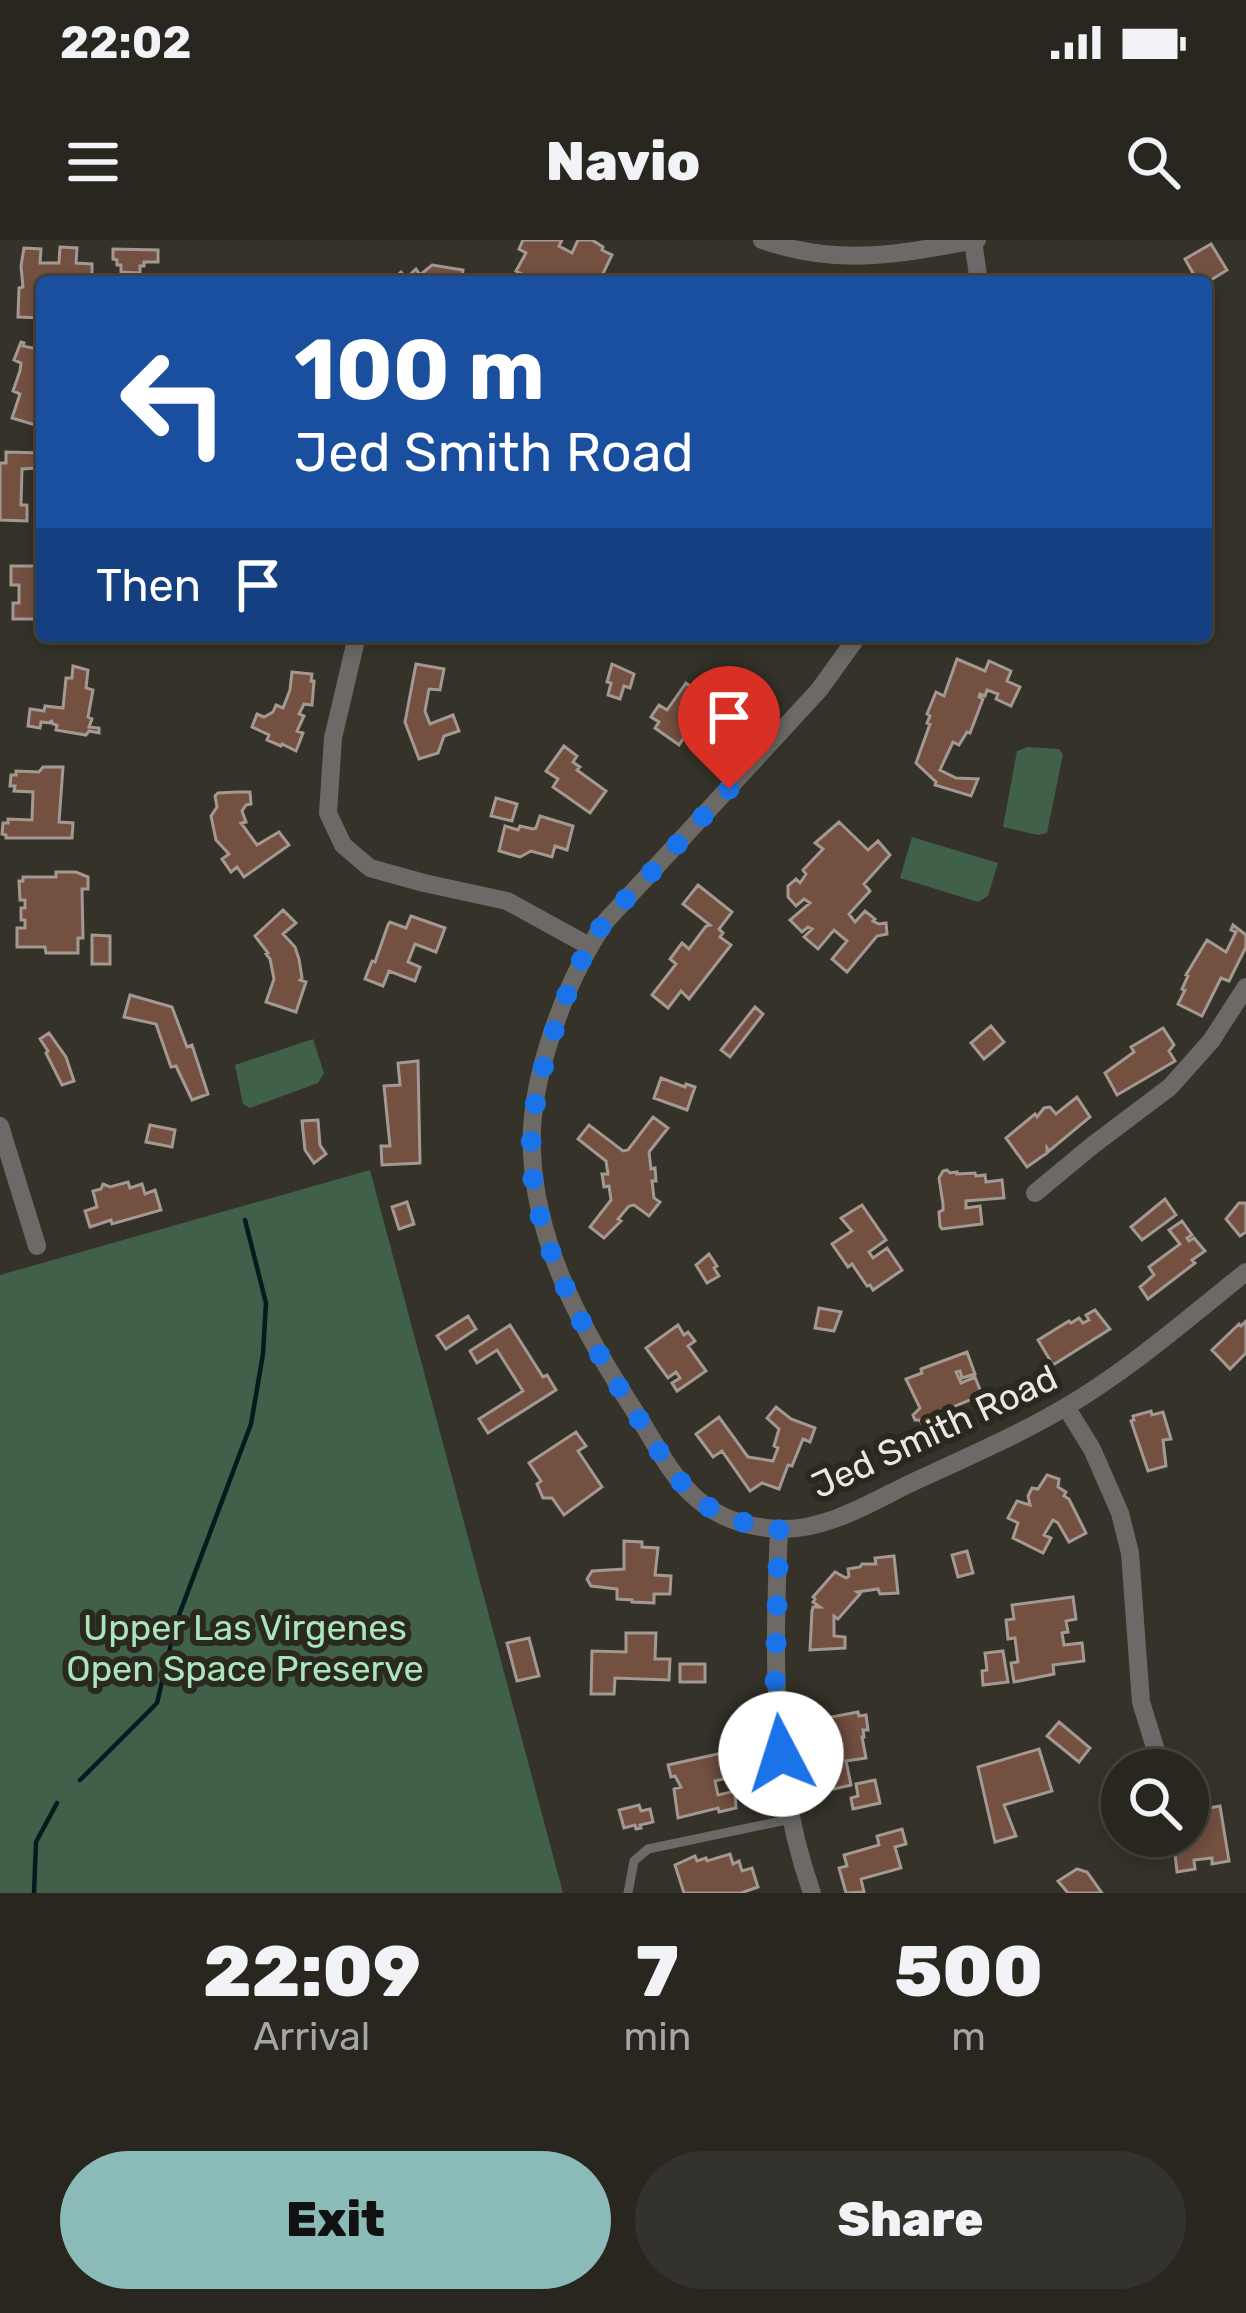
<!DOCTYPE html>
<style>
body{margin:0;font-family:Rubik,sans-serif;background:#34322c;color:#f1f3f6;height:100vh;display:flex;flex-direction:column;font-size:45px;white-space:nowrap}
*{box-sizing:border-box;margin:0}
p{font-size:39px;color:#a5a5a4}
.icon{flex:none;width:66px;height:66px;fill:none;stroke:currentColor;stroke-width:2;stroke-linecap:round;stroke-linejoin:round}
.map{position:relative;height:1653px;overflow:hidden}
.side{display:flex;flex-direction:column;background:#28261f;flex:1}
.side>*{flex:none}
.hud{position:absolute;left:36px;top:36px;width:1176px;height:366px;border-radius:12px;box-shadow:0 6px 18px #0003,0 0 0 3px #44433d;background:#1a4fa0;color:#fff;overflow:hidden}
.tools{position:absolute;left:1101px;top:1509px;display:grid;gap:24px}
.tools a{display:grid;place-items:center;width:108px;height:108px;border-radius:50%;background:#28261f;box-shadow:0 6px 18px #0003,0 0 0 3px #44433d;font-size:60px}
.pin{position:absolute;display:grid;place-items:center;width:102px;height:102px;color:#fff;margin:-123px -51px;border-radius:50% 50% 50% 0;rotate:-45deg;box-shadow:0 0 12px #0007}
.pin .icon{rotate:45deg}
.me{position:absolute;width:132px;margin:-66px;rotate:355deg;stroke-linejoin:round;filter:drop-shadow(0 0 9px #0008)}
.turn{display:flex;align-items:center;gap:42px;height:252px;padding:0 60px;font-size:54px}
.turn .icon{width:156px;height:156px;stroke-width:2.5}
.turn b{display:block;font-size:84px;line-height:102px}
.then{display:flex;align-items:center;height:114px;padding:0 60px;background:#0003;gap:24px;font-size:45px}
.eta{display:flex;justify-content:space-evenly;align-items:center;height:204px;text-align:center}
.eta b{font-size:72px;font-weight:800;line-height:84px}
.button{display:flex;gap:24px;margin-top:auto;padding:24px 60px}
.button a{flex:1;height:138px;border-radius:72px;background:#8bbbb9;color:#111;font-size:48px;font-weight:800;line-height:138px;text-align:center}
.button a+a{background:#34322c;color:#f1f3f6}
.status{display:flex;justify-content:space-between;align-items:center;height:84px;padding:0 60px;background:#28261f;direction:ltr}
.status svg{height:33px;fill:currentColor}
header{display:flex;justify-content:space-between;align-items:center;height:156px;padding:0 60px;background:#28261f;font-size:54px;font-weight:800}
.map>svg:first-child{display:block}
</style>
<div class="status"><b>22:02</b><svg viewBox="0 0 49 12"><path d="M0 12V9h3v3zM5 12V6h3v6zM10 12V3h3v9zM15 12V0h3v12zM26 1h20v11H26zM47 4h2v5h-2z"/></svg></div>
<header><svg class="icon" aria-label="menu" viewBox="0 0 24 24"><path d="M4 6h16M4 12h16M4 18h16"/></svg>Navio<svg class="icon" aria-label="search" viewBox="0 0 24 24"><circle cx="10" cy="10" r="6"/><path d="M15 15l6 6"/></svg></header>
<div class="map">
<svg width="1246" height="1653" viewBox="0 0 1246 1653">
<rect width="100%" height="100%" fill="#353229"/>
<!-- green -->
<path fill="#40604a" d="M1027,507L1059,509L1063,514L1047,593L1038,595L1003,587L1017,511Z
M912,597L998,623L988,656L978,662L900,638Z
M313,799L324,833L318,843L250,868L243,864L235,825Z
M370,930L563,1653H0V1035Z"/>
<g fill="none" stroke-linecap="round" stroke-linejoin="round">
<!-- stream -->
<path stroke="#021c1e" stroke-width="4.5" d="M80,1540L157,1463L176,1383L251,1184L263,1114L266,1063L245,980
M34,1653L36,1602L57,1563"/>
</g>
<!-- building -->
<path fill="#735040" stroke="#a39892" stroke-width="3" d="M523,0H562L559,6L572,13L578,0H592L603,7L602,10L612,15L599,42H517L522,34L516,31L526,13L519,9Z
M1211,4L1227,30L1206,43L1198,42L1185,19Z
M60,7L77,8L76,23L92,24V39L97,40V42H42V78L18,77L19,48L23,47L21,26L24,8L41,9L40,23H59Z
M113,9L158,10V22H144V26H140V33L121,32V25H117V20L113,19Z
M432,25L463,30L462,42H389L401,32L406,38L416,29L420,35Z
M21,102L24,103L23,106L42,110V171H40L35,185L12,178L20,154L13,151L20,131L21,123L14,120Z
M6,212L42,213V237H37V223L35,228L22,229L21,265H27V281L0,280V223H6Z
M40,318L42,379H13V363H19V345H11V326H40Z
M957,419L985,431L989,421L1011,431L1007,441L1020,447L1011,466L996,459L998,454L987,450L985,456L980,454L979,457L983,459L970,493L967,492L959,505L953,502L945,519L940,530L956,538L978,539L971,556L935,545L936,542L916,523L930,484L927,483L930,476L927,474L936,452L944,456Z
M416,424L444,429L440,450L429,449L425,471L430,484L453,475L459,491L444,496L438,513L419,519L405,482Z
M612,424L634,434L630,448L624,446L620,459L608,455L611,443L607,442Z
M73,426L88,430L86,448L93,450L88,477L92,479L89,487L99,488V493L89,491L86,495L56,490L57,485L53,484L51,480V483L41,482L40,488L28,486L30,469L44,471L45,466L63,468L66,438H72Z
M292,432L312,434L311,441H314L312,465L304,464L299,474L304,476L297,491L303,493L296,511L282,504L281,506L267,500L269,495L252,487L257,474L264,477L273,472L276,465L283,468L290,450Z
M712,441L727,451L709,479L702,474L699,479L694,476L688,485L691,487L679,505L655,488L659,482L651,477L659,465L667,470L686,443L703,455Z
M564,506L577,516L573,522L580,527L577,530L606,551L590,573L553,547L558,539L546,531Z
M43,527H63L59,582L73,583L72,598H6V595L2,594L3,583H8V579L32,580L33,552L14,551L15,546H10L11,535H16V531L39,532Z
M237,552H250L251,564L246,565L242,571L246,582L241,583L257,605L279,592L289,605L244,637L237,627L231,632L222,619L229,614L216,600L211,576L217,567L215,556L218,553Z
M496,558L517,564L512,581L491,576Z
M540,576L573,586L567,610L555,606L552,617L531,611L520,617L499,611L505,586L518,590L520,586L533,589L536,588Z
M839,582L868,610L878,601L890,615L864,644L870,651L849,674L855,682L865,671L875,679L873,681L879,684L886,683L887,694L877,696L847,732L832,719L847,701L834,690L818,709L804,697L812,689L808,687L802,692L790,680L810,663L804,659L796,666L788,657V646L796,639L800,643L806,634L803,630L823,609L815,603Z
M56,632H76L88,637V649H82L83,698H78V713H46L45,707H17V688H25V680H21V668H25V660H20L19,641H23V637H56Z
M698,645L732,672L719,689L723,693L720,697L731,705L689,759L681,751L668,768L652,755L676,724L670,719L682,703L689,709L706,686L710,685L683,664Z
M283,670L296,683L283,694L295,707L299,719L302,738L300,740L306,742L296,772L266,762L274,739L270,719L266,714L268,713L255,696Z
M411,676L445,688L436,712L415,704L408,722L420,727L415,741L389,731L383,746L365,739L372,721L375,722L388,685L390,682L406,688Z
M1233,685L1246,695V707L1229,741L1221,738L1202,776L1178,764L1185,750L1182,749L1188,736L1186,735L1207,700L1226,712L1236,692L1231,690Z
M92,695L110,696V724H92Z
M130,755L172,767L187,807L192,805L208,854L192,860L176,826L171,827L156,784L124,777Z
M755,767L763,774L730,817L721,810Z
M991,786L1004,802L984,819L971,803Z
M1163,788L1174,805L1169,811L1175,821L1117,855L1105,833L1134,812L1131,807Z
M49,793L66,817L74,841L62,845L46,813L48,811L40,799Z
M418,821L420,923L382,925L381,906H390L384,846L400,845L398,823Z
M661,838L685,847L686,844L695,847L687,870L654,858Z
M1077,857L1090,877L1049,911L1047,908V913L1027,927L1006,898L1035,874L1037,877L1044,868L1050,867L1056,874Z
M653,877L668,888L649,912L651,929L655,928L656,941H652L654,958L660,962L649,976L634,965L629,966L618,979L621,981L604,998L590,987L611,960L609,946L604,947L602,934H608L606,921L578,899L589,885L623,911L628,910Z
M318,880L320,905L326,914L314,923L305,910L302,881Z
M150,885L175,890L172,907L146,902Z
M947,930L950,933L957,932V934L975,933L976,936L985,935L986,942L1002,940L1004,958L966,961V968L980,966L982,984L942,989L940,986L939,972L943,970V964L939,938L943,931Z
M128,942L130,948L142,944L145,954L155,950L161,970L112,984L111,980L90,987L85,971L97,967L93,951L101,949L103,944L110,947Z
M1165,959L1176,975L1142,1000L1131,987Z
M407,962L414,984L399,989L392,967Z
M1239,963H1246V992L1240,996L1226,979Z
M862,965L886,1000L869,1012L873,1018L887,1008L902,1030L873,1050L870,1045L867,1046L852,1024L848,1027L832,1004L852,991L841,978Z
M1182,981L1192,995L1187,998L1189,1001L1194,998L1205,1011L1192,1020L1195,1023L1148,1059L1140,1047L1154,1035L1149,1027L1180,1004L1169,990Z
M709,1014L717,1026L714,1028L719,1036L707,1043L696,1025Z
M819,1068L841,1072L834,1091L815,1088Z
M1095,1070L1110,1089L1053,1125L1038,1100L1069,1081L1071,1083L1079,1078L1083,1083L1089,1080L1086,1075Z
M468,1076L476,1089L446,1109L437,1096Z
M1246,1081V1113L1230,1129L1212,1110L1239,1084L1241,1086Z
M510,1085L543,1137L547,1135L556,1150L488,1193L479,1179L523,1151L497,1110L477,1123L470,1111Z
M678,1085L684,1095L688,1092L695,1101L688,1106L706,1131L677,1151L672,1143L680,1138L676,1132L668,1138L646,1108Z
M967,1112L975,1134L962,1138L960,1131L956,1132L961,1143L975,1137L982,1155L948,1169L951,1178L924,1189L920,1180H915L913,1175L920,1168L906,1139L922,1133L921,1129Z
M776,1167L791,1179L815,1188L810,1202L803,1199L792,1226L788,1225L779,1249L762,1243L750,1251L722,1211L713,1217L696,1194L719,1177L748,1217L773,1221L778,1208L774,1206L779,1189L767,1178Z
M1151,1171L1152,1175L1163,1172L1171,1199L1163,1200L1166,1226L1148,1231L1131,1181L1134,1180L1133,1176Z
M576,1192L586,1206L578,1211L602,1247L564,1275L552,1258H543L537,1244L541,1241L529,1223Z
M1047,1235L1059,1239L1058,1247L1066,1252L1064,1256L1069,1259L1086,1293L1069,1302L1058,1283L1053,1280L1044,1295L1051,1298L1043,1313L1013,1298L1018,1283L1008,1278L1017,1261L1030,1265L1028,1256L1032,1248L1038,1249Z
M624,1301L642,1302V1307L658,1308L655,1335L671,1336L670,1354H654V1363L632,1362V1360L617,1359V1349L591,1346L587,1339L592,1331L624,1329Z
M967,1311L973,1333L958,1337L952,1315Z
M894,1316L898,1353L880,1354L878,1349L857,1352L860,1354L838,1379L834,1376V1396L845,1397V1408L810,1410L812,1371L813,1367H820L813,1362L815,1359L813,1357L835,1332L846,1338L849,1336L848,1329L860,1327L862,1324H876L875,1318Z
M1073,1357L1076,1379L1066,1381L1068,1392L1062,1393L1064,1405L1082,1403L1084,1421L1053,1425L1054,1434L1014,1442L1011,1423L1018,1422L1015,1398L1008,1399L1006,1380L1014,1379L1012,1365Z
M626,1393H656L655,1419H670L669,1440L615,1438L614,1454H591L592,1411L626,1412Z
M529,1398L539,1436L517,1441L507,1403Z
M1003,1411L1008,1442L983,1445L982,1431L987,1430L985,1413Z
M680,1424H705V1442H680Z
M858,1472L859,1476L866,1475L868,1490H863L864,1497H862L866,1518L846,1521L851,1545L834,1549L821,1479Z
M1059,1482L1090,1508L1079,1522L1047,1496Z
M1039,1509L1052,1551L1004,1565L1016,1596L995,1602L978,1527Z
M722,1513L728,1538L715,1541L718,1555L735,1551L736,1568L719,1572L718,1568L678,1578L674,1549L681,1547L675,1536L671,1537L668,1525Z
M875,1540L880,1563L853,1569L851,1558L858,1556L856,1544Z
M639,1565L641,1571L650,1569L653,1582L640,1585L641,1588L636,1589L635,1585L624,1588L619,1570Z
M1220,1566L1229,1621L1212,1624V1618L1194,1620L1195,1629L1177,1632L1173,1596H1188V1583L1195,1582L1196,1587L1201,1586L1198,1570Z
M902,1589L906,1604L895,1607L901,1628L861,1639L864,1652L846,1653L839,1628L847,1626L844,1615L879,1605L877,1596Z
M730,1614L733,1624L739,1621L742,1631L752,1628L758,1647L741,1653H684L675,1625L695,1616L697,1621L706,1618L707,1621Z
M1077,1629L1087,1632L1102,1653H1068L1058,1641Z"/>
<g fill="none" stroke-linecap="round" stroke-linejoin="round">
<!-- service -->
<path stroke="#6d6966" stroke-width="9" d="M628,1653L634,1621L648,1609L791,1579"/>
<!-- minor -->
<path stroke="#6d6966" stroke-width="18" d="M762,0C840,27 898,14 977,0
M973,1L979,42
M357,396L333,498L328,573L343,605L370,628L424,643L507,661L589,706
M858,396L819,450L606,681C566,739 528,841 532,912C536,1010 587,1098 639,1178C657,1206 671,1237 697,1259C720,1279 751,1288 781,1289C826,1290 870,1263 909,1244C961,1220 1014,1197 1064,1168C1129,1130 1187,1079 1246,1032
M0,886L37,1006
M1035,953L1093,905L1170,847L1211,801L1246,747
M1066,1167L1092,1209L1120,1273L1130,1313L1141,1462L1162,1530
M779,1289C774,1411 770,1536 812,1653"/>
</g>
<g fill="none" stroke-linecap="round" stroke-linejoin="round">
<!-- route -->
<path stroke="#1a73e8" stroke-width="21" stroke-dasharray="0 37.8" d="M729,549C701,578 675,607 648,636C634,652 617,666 604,683C582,712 569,747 557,782C544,821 532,864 531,907C530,996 585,1095 632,1168C675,1235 691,1281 779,1288L775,1447L781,1514"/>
</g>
<g text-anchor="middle" stroke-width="12" stroke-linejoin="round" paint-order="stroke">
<!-- street labels -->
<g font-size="36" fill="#eae8e3" stroke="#2b2820">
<text transform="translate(934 1191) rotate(-25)" y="13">Jed Smith Road</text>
</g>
<!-- park labels -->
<g font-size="36" fill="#aae5bc" stroke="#2b2820">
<text x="245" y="1400">Upper Las Virgenes<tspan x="245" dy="41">Open Space Preserve</tspan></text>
</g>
</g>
</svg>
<div class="tools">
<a><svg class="icon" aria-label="search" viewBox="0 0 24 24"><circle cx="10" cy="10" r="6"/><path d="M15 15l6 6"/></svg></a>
</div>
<div class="pin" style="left:729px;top:549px;background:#d93025"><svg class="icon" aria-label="arrive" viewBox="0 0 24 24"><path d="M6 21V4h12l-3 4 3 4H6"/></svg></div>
<svg class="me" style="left:781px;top:1514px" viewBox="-20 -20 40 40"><circle r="19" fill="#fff"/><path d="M0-13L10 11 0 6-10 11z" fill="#1a73e8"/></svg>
<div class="hud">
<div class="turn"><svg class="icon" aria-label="left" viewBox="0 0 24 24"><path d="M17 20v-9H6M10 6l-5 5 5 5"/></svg><div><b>100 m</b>Jed Smith Road</div></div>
<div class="then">Then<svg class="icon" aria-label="arrive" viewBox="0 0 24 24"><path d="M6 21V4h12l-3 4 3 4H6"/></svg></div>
</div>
</div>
<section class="side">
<div class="eta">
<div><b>22:09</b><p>Arrival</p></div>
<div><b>7</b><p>min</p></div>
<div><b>500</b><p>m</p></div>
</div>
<div class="button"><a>Exit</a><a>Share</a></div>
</section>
